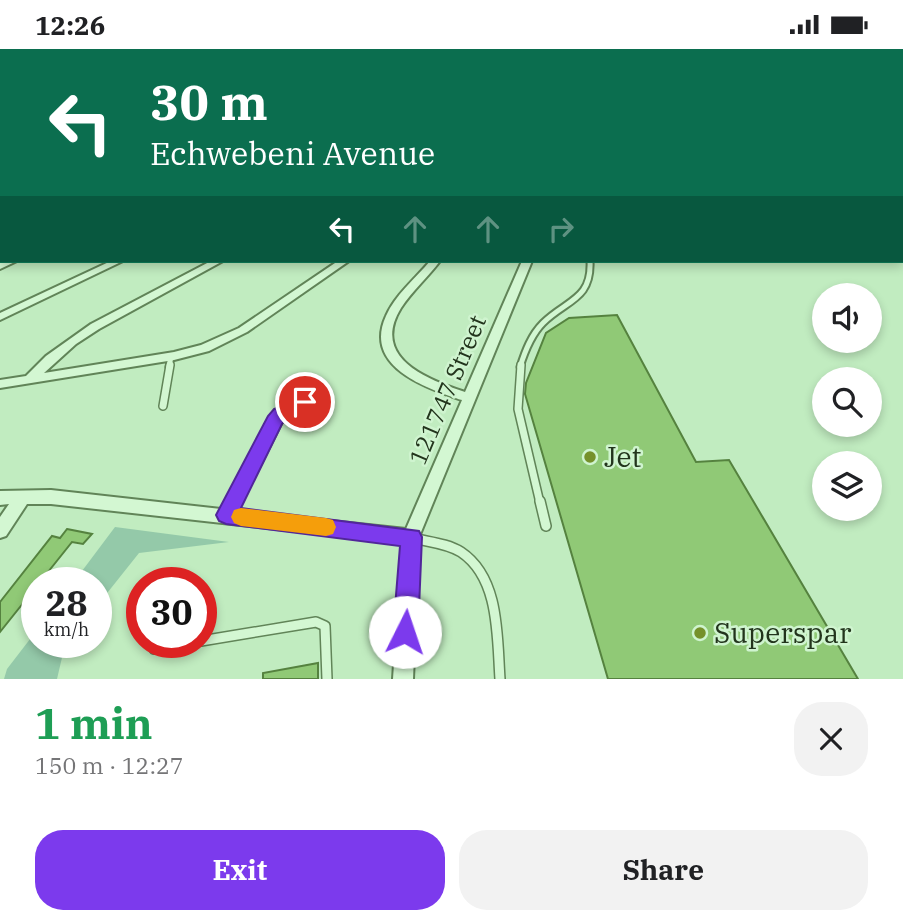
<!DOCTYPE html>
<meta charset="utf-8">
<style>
body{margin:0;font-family:"IBM Plex Serif",serif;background:#f2f2f2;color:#202124;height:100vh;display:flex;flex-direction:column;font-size:26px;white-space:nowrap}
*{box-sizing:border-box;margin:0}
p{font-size:23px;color:#757577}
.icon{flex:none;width:38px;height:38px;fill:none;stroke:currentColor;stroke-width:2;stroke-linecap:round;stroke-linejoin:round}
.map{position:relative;height:630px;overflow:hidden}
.details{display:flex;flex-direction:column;background:#fff;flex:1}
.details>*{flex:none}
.hud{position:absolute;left:0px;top:0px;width:903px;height:214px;box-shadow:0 4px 10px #0003;background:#0b6e4f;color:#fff;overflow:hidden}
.tools{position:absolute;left:812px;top:234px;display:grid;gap:14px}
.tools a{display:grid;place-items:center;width:70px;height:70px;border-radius:50%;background:#fff;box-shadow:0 4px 10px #0003;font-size:35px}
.speed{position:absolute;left:21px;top:518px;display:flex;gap:14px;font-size:35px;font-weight:700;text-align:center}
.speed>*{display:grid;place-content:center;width:91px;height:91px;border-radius:50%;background:#fff;box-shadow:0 4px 10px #0003;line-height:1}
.speed small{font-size:18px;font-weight:400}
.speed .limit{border:10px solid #d22;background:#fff;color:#111}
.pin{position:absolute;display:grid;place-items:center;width:60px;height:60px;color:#fff;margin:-30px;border:4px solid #fff;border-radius:50%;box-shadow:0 2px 7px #0007}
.me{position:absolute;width:77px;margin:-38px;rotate:4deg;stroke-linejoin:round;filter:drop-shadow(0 0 5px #0008)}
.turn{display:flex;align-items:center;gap:24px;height:147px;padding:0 35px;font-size:32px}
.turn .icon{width:91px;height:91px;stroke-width:2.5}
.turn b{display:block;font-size:49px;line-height:60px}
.lanes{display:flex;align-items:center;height:66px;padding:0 35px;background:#0003;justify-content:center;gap:35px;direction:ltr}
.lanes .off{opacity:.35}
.round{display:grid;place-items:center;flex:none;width:74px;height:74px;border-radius:28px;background:#f2f2f2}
.headline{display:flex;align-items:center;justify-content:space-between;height:119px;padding:0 35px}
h1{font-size:42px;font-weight:700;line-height:52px;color:#1e9e55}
.button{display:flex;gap:14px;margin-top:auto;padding:14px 35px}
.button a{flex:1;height:80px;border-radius:28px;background:#7c3aed;color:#fff;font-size:28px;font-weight:700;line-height:80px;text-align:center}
.button a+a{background:#f2f2f2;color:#202124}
.status{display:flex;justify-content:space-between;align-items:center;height:49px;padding:0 35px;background:#fff;direction:ltr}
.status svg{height:19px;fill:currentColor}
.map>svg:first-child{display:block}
</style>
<div class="status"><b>12:26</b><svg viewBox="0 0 49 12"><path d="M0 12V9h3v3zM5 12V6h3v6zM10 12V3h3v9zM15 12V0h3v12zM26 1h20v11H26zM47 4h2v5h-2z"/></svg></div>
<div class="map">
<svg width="903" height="630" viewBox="0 0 903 630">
<rect width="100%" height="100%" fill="#c1ecc0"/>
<!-- green -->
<path fill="#94c9a9" d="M115,478L229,493L139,504L96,558V534H73Z
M37,581V593H69L64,600L57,630H4L7,620Z"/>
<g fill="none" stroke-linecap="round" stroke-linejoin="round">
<!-- river -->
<path fill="#a2a3be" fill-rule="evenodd" d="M0,82H2V90H0Z
M901,180L903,181V193L901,192Z"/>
</g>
<!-- building -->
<path fill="#90c976" stroke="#55823f" stroke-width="2" d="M617,266L696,413L729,411L858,630H608L525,345L526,334L546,284L569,269Z
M67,480L92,485L83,495L72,493L0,583V553L52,487L60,489Z
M318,614V630H263V624Z"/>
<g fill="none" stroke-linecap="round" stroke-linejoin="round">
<!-- service-far2 casing -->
<g stroke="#618458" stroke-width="9">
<path id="service-far2" d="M169,318L171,307
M520,318C525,302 531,286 543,274C566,251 592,251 590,212"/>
</g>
<!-- service-far1 casing -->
<g stroke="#618458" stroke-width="10">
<path id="service-far1" d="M521,316L518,360L540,454
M163,357L170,316"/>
</g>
<!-- service casing -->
<g stroke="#618458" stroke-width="12">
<path id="service" d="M540,452L546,477
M413,489C428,493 447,494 461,503C500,529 497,588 500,630
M201,592L316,573L325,577L327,630
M154,600L195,593"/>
</g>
<!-- minor casing -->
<g stroke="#618458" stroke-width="4">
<path id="minor" d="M0,69H2V73H0Z
M4,212H17L0,220V214Z
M111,212H123L0,271V264Z
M211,212H223L99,280L76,295L44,324L174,303L201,296L239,279L338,212H349L247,283L209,302L174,311L0,339V331L26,327L46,307L91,275Z
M430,212H440C428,228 412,242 401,259C370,309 428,331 465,343L522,212H532L419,488L413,630H393L402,494L51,455H27L6,487L0,489V468L9,455L0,456V442L51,441L221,460L275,361L305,348H329L331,351L329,354L307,357L285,367L237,462L406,480L462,351C425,339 363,317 386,267C395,246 416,229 430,212Z"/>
</g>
<!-- service-far2 -->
<use href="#service-far2" stroke="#d3f7d2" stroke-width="5"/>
<!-- service-far1 -->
<use href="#service-far1" stroke="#d3f7d2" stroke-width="7"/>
<!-- service -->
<use href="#service" stroke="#d3f7d2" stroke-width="9"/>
<!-- minor -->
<use href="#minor" fill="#d3f7d2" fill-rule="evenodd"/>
</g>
<!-- sky -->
<linearGradient id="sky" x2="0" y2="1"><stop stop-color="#8cadd7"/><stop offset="0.44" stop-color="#e3f6e3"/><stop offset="1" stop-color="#e3f6e3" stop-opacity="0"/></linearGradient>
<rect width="903" height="158" fill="url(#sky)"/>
<!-- route -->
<path fill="#7c3aed" stroke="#51269a" stroke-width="2" d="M305,347L314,353C306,364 290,364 282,375L241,459L419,482L422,488L418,583L414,592L405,595L397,592L393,583L400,497L226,475L219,472L216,466L268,367L274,360Z"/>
<!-- slow -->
<path fill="#f59e0b" d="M241,459L326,469L333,471L336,478L333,485L326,487L241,477L234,474L231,468L234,461Z"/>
<!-- markers -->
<g fill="#75912b" stroke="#cff4cf" stroke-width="2.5">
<circle cx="590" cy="408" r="7"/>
<circle cx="700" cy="584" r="7"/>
</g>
<g text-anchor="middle" stroke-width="5" stroke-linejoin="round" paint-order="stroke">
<!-- street labels -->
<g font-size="24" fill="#22341c" stroke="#cff4cf">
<text transform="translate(448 341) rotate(-67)" y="8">121747 Street</text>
</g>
<!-- near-poi labels -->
<g font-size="28" fill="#22341c" stroke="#cff4cf" text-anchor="start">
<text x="604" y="418">Jet</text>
<text x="714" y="594">Superspar</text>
</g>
</g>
</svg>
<div class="tools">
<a><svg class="icon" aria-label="sound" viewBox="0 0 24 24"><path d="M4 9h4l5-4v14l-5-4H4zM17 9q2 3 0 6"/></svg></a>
<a><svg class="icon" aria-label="search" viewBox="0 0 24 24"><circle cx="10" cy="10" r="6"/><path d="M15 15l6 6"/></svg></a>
<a><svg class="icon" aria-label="layers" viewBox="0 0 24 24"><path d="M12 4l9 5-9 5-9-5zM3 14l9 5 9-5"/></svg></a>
</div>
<div class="speed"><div>28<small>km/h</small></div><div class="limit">30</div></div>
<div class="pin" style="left:305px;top:353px;background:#d93025"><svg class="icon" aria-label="arrive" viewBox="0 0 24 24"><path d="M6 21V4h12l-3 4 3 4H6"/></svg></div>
<svg class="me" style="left:405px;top:583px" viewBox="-20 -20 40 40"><circle r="19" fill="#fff"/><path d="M0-13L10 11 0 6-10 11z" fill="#7c3aed"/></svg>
<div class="hud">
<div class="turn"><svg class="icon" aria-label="left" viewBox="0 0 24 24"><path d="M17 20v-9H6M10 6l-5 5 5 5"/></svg><div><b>30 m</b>Echwebeni Avenue</div></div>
<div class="lanes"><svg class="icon" aria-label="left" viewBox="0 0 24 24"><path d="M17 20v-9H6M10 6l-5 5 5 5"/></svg><svg class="icon off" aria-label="ahead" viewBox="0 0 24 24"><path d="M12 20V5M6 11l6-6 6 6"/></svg><svg class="icon off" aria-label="ahead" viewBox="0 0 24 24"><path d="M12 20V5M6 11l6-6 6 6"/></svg><svg class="icon off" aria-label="right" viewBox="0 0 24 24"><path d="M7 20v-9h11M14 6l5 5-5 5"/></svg></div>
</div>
</div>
<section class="details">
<div class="headline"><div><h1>1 min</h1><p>150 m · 12:27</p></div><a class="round"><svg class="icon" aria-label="close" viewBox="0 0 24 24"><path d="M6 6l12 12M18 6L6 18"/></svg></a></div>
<div class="button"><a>Exit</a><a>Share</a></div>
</section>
